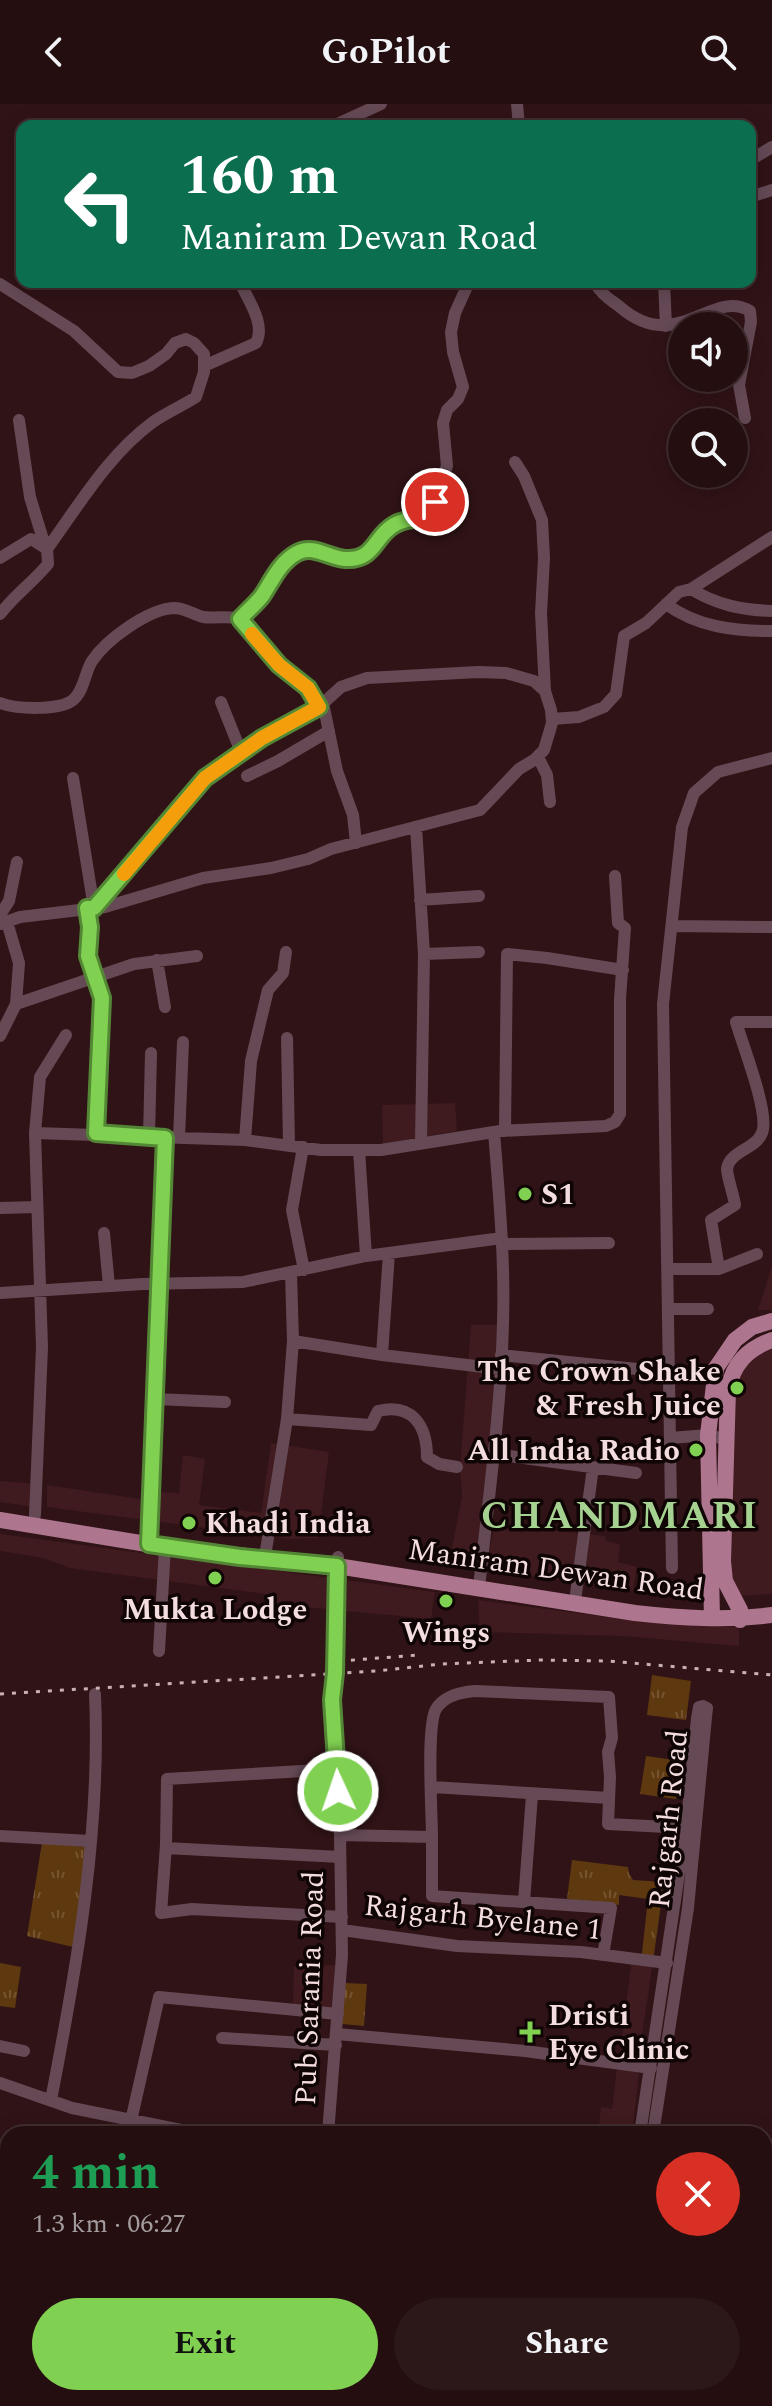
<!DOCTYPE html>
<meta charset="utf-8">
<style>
body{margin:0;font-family:Spectral,serif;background:#2c1719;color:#f1f3f6;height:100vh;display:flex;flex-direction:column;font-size:30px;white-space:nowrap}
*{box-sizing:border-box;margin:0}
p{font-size:26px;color:#a39c9f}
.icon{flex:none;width:44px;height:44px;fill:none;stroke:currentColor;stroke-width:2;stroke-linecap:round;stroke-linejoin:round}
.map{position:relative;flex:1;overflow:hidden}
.sheet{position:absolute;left:0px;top:2022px;width:772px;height:280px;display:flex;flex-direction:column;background:#240e10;border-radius:24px 24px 0 0;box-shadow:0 4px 20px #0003,0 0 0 2px #412e30}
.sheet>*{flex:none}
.hud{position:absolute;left:16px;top:16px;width:740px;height:168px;border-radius:16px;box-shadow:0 4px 20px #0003,0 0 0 2px #412e30;background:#0b6e4f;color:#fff;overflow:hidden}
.tools{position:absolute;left:668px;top:208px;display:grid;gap:16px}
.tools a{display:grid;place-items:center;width:80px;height:80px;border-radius:50%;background:#240e10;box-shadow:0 4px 20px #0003,0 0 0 2px #412e30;font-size:40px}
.pin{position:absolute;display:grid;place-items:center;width:68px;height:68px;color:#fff;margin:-34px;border:4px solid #fff;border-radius:50%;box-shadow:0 2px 8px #0007}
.me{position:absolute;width:88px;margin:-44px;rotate:357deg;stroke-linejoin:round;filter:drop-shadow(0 0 6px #0008)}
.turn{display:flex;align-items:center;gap:28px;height:168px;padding:0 32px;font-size:36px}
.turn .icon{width:104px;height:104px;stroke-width:2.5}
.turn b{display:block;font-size:56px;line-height:68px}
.round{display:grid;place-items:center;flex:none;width:84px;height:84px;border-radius:42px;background:#2c1719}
.summary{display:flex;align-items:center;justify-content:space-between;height:136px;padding:0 32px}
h1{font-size:48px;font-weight:700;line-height:60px;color:#1e9e55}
.action{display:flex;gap:16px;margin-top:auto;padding:16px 32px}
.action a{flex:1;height:92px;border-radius:48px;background:#80d051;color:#111;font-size:32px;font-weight:700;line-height:92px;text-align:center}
.action a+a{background:#2c1719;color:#f1f3f6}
header{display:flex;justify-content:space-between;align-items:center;height:104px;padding:0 32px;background:#240e10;font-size:36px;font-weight:700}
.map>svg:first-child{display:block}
</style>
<header><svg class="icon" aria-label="back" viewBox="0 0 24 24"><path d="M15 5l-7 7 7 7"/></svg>GoPilot<svg class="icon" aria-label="search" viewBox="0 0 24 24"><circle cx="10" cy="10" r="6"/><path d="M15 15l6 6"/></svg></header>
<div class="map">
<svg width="772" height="2302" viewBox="0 0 772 2302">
<defs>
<pattern id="grass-tufts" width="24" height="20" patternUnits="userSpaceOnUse" patternTransform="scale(2)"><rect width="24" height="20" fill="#5e380f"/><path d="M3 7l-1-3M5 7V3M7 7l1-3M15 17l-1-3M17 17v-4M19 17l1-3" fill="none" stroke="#765432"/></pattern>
<pattern id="forest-firs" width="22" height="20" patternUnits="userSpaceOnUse" patternTransform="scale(2)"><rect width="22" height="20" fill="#5e380f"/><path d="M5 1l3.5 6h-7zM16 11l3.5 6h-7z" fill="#765432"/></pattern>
</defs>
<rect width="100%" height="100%" fill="#301316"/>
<!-- built -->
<path fill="#3f1a1e" d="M455,999L457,1027L383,1040L382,1001Z
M772,1162V1206H758Z
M471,1221H501L479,1464L449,1460L462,1392L460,1364Z
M772,1242V1490L735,1492L728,1478L732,1283L738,1264Z
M271,1339L329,1348L318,1434L289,1435L47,1403V1381L147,1396V1391L158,1388L179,1389L183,1351L205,1355L199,1401L261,1409Z
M0,1377L39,1380L34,1403L0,1398Z
M494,1420L605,1432L606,1437L620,1440L618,1458L637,1463L633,1487L490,1466L487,1462Z
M0,1430L435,1488L431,1515L274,1500L272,1491L70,1464L43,1454L0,1447Z
M478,1496L637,1517L739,1523V1542L623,1532L480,1528Z
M633,1855L653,1858L639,1951L620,1948L631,1861Z
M335,1861V1902L333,1904L293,1902L294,1862Z
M617,1964L637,1968L639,1971L632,2030H598L601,2003L612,2005Z
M548,2294H587L596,2295L595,2302H546Z"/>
<!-- grass -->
<path fill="url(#grass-tufts)" d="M652,1571L691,1577L686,1616L647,1611Z
M646,1652L681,1657L676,1695L640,1690Z
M42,1739L88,1743L77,1844L27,1832Z
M572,1756L628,1763L629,1770L633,1776L664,1778L653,1858H641L648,1795L619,1791V1801L567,1795Z
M0,1859L21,1863L15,1904L0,1902Z
M345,1879L367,1880L364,1922L342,1920Z"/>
<!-- forest -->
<path fill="url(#forest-firs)" d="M0,2141H8V2294H142L143,2302H0Z"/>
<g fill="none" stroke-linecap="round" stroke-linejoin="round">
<!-- minor -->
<path stroke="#654a56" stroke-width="12" d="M517,0L519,22
M333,22L381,0
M750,56L772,43
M750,93L772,86
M605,178L597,182C603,192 611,196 620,203C677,252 711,184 750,207L751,218L739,281L745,314
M664,178L666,222
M0,180L74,227L118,268L132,269L149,262L166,250L175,239L186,235L194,239L204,250V268L196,293C182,302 166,309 153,318C108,351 79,401 47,445
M204,262L256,239C266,220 248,196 240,178
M19,316L30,393L45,442
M0,454L31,435L47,445L48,460C33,478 15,491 0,510
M691,485C717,501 742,506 772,507
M666,500C697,523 734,527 772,527
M240,515L260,495L277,467L296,449L311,445L346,455L369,450L392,422L406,416L420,415L429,409L447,362L443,319L447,306L458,295L463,283L453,248L451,228L455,209L469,178
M221,598L241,648
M0,599C16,605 59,607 73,596C84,587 85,568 92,557C106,536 148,505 174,504C185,504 192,510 203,513C215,515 228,511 240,515L279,561L308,584L319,603
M323,599L337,667L353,711L356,739
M552,615L579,613L604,603L616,590L624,532L646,519L679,488L691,485L772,433
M538,653L547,671L550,698
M247,672L278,657L329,627
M73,674L94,804L205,674L262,634L319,603L341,583L367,574L478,568L506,569L534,577L545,587
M416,723L424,850L421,1039
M420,796L479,792
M87,804L90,823L88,852L102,894L96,1029
M0,811L9,797L17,758
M7,818L19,859L16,900
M0,820L20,813L105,803L203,774L271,764L308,755L331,745L480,706L519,665L534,656L544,646L552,619L551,606L545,587L541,509L544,454L542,416L524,372L515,358
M672,822L772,823
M424,850L479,848
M157,856L165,903
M0,932L16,900L134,860L197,852
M287,934L289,1041
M505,1027L507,850L547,854L623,866
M35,1029L245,1036L321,1046H381L500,1027L606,1022L615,1018L620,1010V895L625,824L618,819L615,772
M149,1033L151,949
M179,1034L183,938
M245,1036L251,957L268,886L283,869L286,848
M303,1043L292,1106L304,1166
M359,1046L366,1152
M0,1104L37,1103
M104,1129L109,1182
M502,1140L609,1139
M668,1165H719L711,1116L735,1101C734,1093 727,1072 727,1065C729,1046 760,1045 763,1025C767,1003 743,942 736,918H772
M719,1165L757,1150
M291,1169L293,1237
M0,1189L143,1180L243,1178L366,1152L502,1134
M668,1205H708
M382,1251L501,1265
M501,1251L637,1265
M155,1295L225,1298
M287,1315L371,1321L378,1307C412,1299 427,1321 427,1353L439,1360L457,1363
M670,1334L708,1331L725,1335
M494,1350L636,1369
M35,1411L42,1243L35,1029L40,973L66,931
M149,1440L165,1034
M266,1446L287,1315L293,1237L382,1251L389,1149
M672,1464L663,900L682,723L694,689L718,668L772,654
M480,1475C489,1390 501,1304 503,1219C505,1155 499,1092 494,1028
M576,1490L593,1363
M159,1547L165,1443
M337,1665L167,1675L166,1741L161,1809L192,1805L342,1813
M432,1683L609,1694
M340,1731L432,1733C432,1709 426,1622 436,1605C444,1592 461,1588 475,1587L609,1593L612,1634L608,1648L610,1673L608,1720L686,1724
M0,1732L90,1737
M432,1733V1792L611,1804L603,1851
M166,1744L340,1753
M524,1798L532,1691
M342,1826L457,1842L581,1848L667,1859
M337,1930L525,1947L651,1964
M222,1934L336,1941
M0,1942L24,1947
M0,1979L72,2004L196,2029
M51,1996C77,1862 101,1727 95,1590
M131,2017L159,1893L338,1910
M328,2030L342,1851L340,1731L332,1596L333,1574L335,1569L338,1453
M640,2030L687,1716L697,1614L699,1603L703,1602L707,1604L706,1613L688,1804L653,2030
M0,2100L8,2103
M768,2161H772
M0,2273L8,2274
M29,2294L32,2302
M323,2300L337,2302
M213,2302V2294
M479,2302V2294"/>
<!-- major -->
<path stroke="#ad768e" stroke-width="16" d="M0,1416L165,1443L337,1462L635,1509C681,1514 726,1517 772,1511
M712,1514L708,1331L716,1264L735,1236L752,1223L772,1217
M740,1516V1506L725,1477L723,1457L728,1286C733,1260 747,1245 772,1236
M764,2046H772
M607,2302L609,2294
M619,2302L620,2294"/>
<!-- rail -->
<path stroke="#c8b1b2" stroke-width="3" stroke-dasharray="4 8" stroke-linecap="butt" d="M327,1558L419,1551
M0,1590L377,1567L441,1560L541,1556L608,1557L772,1571"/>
</g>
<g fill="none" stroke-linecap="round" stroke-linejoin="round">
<!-- route casing -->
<g stroke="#538735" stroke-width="20">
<path id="route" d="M338,1687L332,1596L335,1569L337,1462L240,1453L149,1440L165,1034L96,1029L102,894L88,852L90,823L87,804H94L205,674L262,634L319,603L308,584L279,561L240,515C247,507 256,500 262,492C272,477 280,458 297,449C313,440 329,454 345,455C375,457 374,432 394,421C413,410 423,422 435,398"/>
</g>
<!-- route -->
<use href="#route" stroke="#80d051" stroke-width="14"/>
<!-- slow -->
<path stroke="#f59e0b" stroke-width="14" d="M124,770L205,674L262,634L319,603L308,584L279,561L252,530"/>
</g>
<!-- markers -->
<g fill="#80d051" stroke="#100505" stroke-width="3">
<circle cx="525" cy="1090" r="8"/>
<circle cx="737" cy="1284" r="8"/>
<circle cx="696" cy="1346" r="8"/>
<circle cx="189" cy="1419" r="8"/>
<circle cx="215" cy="1474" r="8"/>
<circle cx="446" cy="1497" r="8"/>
<path d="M526 1916h8v8h8v8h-8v8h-8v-8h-8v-8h8z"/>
</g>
<g text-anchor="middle" stroke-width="7" stroke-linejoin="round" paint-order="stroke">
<!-- poi labels -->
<g font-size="30" font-weight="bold" fill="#f3ddde" stroke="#100505" text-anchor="start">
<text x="541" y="1100">S1</text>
<text x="721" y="1277" text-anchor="end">The Crown Shake<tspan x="721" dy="34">&amp; Fresh Juice</tspan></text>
<text x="680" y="1356" text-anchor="end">All India Radio</text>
<text x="205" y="1429">Khadi India</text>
<text x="215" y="1515" text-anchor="middle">Mukta Lodge</text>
<text x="446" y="1538" text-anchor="middle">Wings</text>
<text x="548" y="1921">Dristi<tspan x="548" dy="34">Eye Clinic</tspan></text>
</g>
<!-- street labels -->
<g font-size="30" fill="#f3ddde" stroke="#100505">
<text transform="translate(556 1465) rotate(8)" y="10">Maniram Dewan Road</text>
<text transform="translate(668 1715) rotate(-84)" y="10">Rajgarh Road</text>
<text transform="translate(483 1813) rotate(6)" y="10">Rajgarh Byelane 1</text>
<text transform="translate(309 1884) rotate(-88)" y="10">Pub Sarania Road</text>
</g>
<!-- district labels -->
<g font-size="38" font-weight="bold" letter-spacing="2" fill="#a6d291" stroke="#100505">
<text x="620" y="1424">CHANDMARI</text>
</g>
</g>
</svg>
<div class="tools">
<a><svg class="icon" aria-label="sound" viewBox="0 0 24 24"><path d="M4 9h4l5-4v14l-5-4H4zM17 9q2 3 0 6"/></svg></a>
<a><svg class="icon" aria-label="search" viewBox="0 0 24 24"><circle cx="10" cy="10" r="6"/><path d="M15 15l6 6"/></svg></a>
</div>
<div class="pin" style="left:435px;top:398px;background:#d93025"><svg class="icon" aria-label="arrive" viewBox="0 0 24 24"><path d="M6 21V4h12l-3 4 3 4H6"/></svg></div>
<svg class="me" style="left:338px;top:1687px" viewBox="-20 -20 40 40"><circle r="17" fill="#80d051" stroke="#fff" stroke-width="3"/><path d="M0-11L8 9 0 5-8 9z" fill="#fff"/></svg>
<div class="hud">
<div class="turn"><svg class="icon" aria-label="left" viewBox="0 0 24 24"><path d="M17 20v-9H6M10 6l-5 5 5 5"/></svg><div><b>160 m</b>Maniram Dewan Road</div></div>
</div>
<section class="sheet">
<div class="summary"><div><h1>4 min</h1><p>1.3 km · 06:27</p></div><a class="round" style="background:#d93025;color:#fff"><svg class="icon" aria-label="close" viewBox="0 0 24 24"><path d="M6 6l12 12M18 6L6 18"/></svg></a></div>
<div class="action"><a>Exit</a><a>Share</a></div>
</section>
</div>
